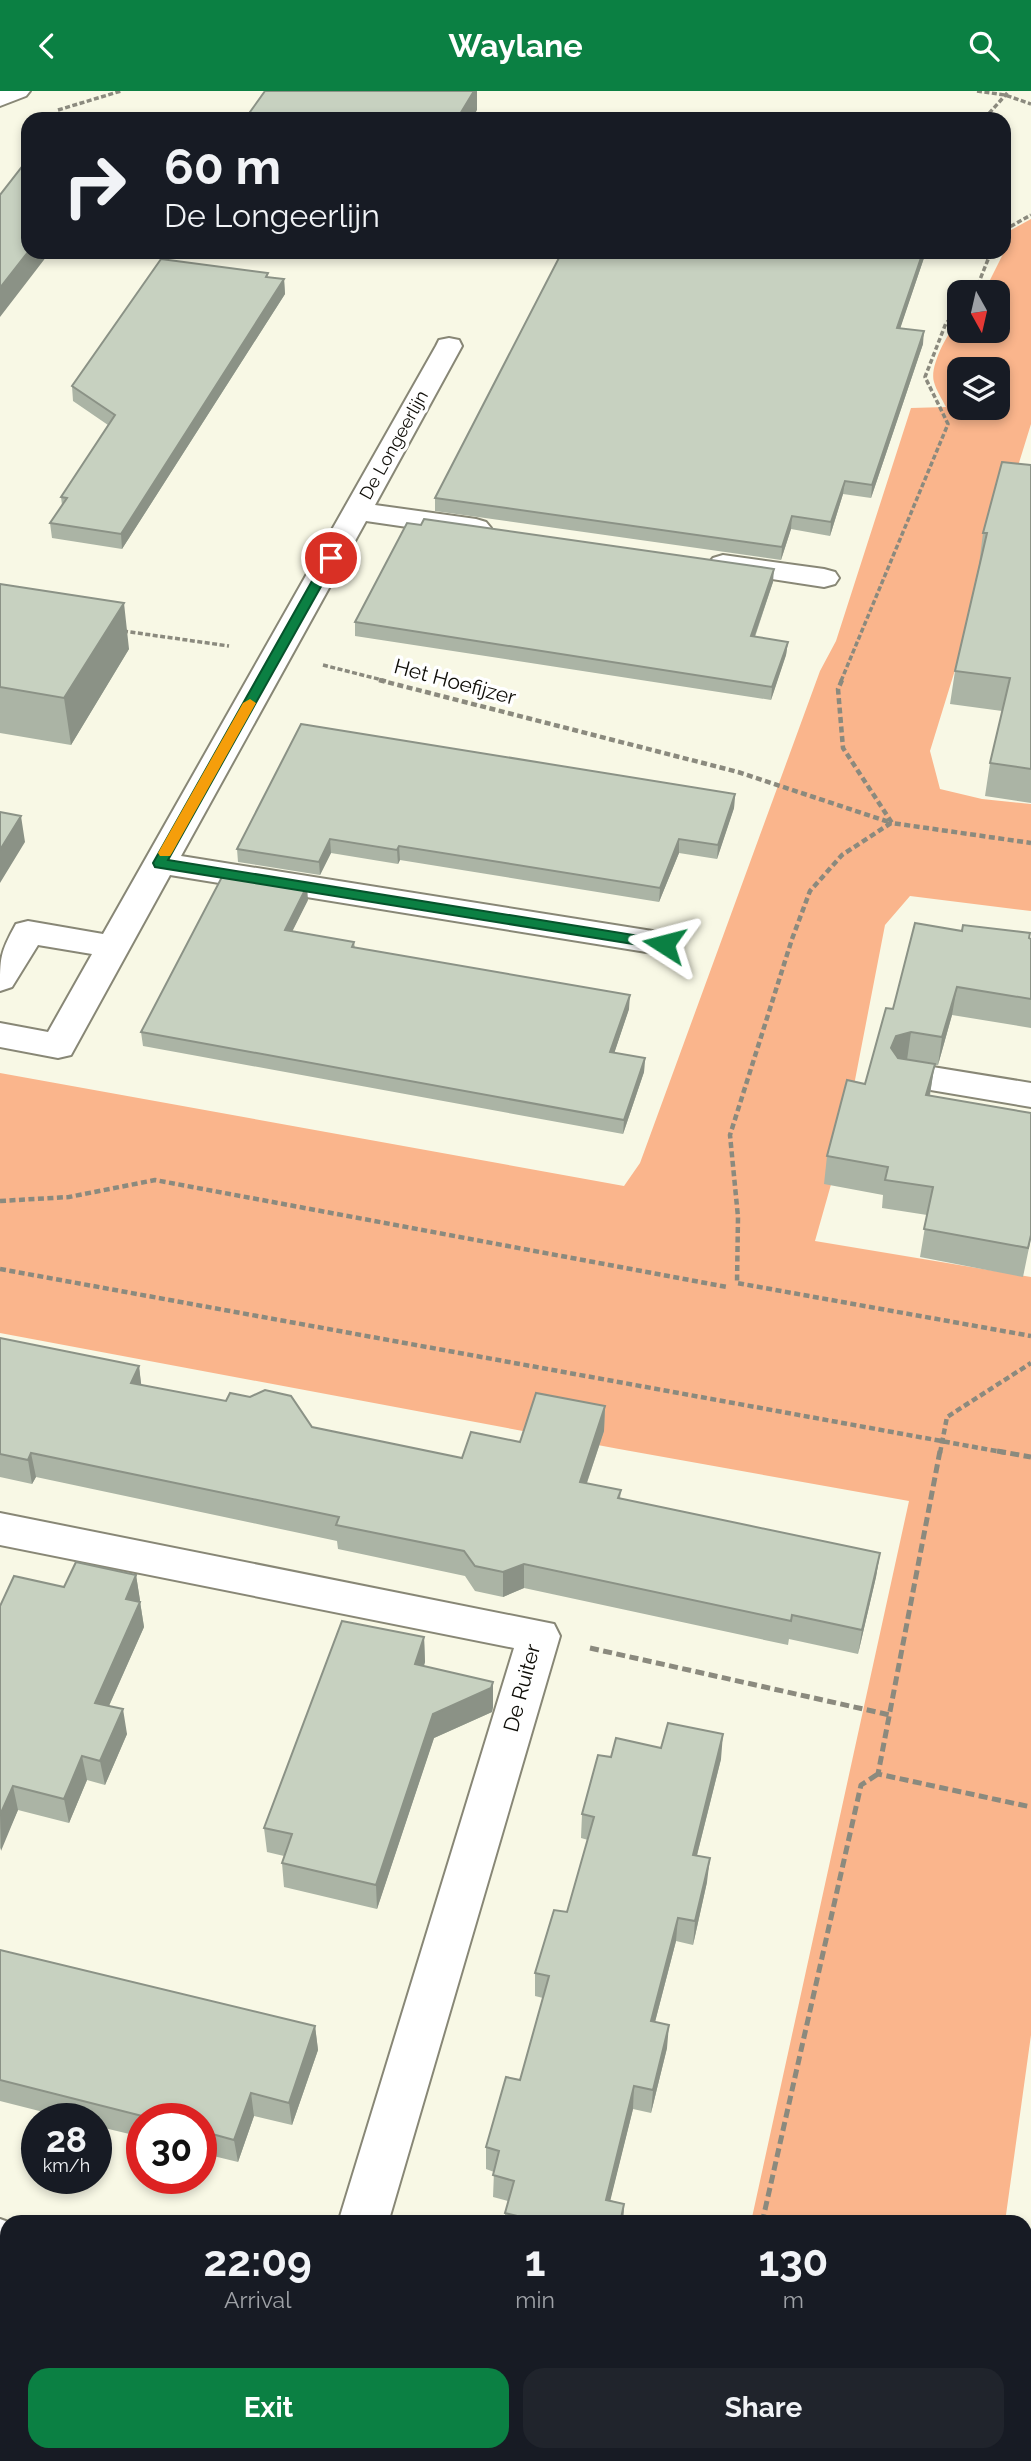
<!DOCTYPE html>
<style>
body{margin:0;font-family:Raleway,sans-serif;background:#20242c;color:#f1f3f6;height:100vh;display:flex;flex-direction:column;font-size:26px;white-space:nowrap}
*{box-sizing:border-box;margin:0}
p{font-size:23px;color:#9ea1a6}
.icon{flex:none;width:38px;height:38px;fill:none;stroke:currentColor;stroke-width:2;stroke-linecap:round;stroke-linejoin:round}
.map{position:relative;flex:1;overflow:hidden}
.drawer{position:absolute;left:0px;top:2124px;width:1032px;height:247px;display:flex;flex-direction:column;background:#171b24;border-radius:21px 21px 0 0;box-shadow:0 4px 10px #0003}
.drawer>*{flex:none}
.guide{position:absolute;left:21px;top:21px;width:990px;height:147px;border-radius:21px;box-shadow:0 4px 10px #0003;background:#171b24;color:#f1f3f6;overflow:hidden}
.needle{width:46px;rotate:172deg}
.tools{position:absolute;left:947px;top:189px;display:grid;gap:14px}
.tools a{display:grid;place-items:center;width:63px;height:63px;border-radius:14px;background:#171b24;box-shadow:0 4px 10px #0003;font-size:35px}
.speed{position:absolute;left:21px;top:2012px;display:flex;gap:14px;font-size:35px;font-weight:700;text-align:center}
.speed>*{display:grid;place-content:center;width:91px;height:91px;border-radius:50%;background:#171b24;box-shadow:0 4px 10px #0003;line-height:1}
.speed small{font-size:18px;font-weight:400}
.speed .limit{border:10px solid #d22;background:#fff;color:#111}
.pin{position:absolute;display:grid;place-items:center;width:60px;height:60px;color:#fff;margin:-30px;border:4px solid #fff;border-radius:50%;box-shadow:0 2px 7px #0007}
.me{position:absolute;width:77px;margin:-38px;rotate:279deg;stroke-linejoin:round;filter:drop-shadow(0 0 5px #0008)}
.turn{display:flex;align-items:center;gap:24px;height:147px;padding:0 28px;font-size:32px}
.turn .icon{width:91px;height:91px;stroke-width:2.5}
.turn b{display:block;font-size:49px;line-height:60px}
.eta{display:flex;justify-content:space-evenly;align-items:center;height:119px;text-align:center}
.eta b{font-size:42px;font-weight:700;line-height:49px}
.action{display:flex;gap:14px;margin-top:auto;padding:14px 28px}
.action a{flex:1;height:80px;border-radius:21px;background:#0b8043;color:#fff;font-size:28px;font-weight:700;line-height:80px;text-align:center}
.action a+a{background:#20242c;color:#f1f3f6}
header{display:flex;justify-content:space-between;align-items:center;height:91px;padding:0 28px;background:#0b8043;color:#fff;font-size:32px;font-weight:700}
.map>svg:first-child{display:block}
</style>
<header><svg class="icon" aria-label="back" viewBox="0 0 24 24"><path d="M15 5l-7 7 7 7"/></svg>Waylane<svg class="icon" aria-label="search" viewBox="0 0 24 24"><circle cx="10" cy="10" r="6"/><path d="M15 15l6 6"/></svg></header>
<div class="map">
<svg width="1031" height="2370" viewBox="0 0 1031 2370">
<rect width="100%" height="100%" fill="#f8f8e5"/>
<!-- green -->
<path fill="#fab58c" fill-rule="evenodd" d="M1031,128V333L930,660L940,698L982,708L1031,713V820L910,805L885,834L843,1051L815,1150L1031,1186V1944L1005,2131H751L909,1410L619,1358L0,1242V982L624,1095L640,1072L820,580L836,550L911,317L946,316C942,308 936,299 934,291C929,276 948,240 959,230V240H998V201H984L1004,161L1011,139ZM959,278H998V317H959Z
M372,2364H549L561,2370H370Z
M724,2364H973V2370H729Z"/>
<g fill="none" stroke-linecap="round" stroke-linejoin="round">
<!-- minor casing -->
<g stroke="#888776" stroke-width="4">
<path id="minor" d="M449,247L459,249L462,255L375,414L476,428L486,431L491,437L486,443L476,446L366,430L181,765L665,842L677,845L682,853L677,861L665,864L170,784L71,964L58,967L0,956V932L48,941L92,863L38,854L12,896L0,900C0,866 0,862 16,833L28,830L103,843L436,255L439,249Z
M723,464L824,478L835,481L839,487L835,493L824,496L713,479L708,473L713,467Z
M908,972L1031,992V1016L895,993L890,984L895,975Z
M0,1422L554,1533L560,1545L388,2132H338L514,1557L0,1454Z
M0,2128L11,2132H7V2178L0,2176Z
M643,2364H696L699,2370H645Z"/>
</g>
<!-- tertiary casing -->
<g stroke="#888776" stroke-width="4">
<path id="tertiary" d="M0,0H30L26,5L0,15Z"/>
</g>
<!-- path-far2 -->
<path stroke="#8b8a7e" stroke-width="3.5" stroke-dasharray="5 2.5" stroke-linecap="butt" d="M977,0L1005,4L1031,13
M58,19L121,0
M984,28L1009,0
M1004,139L1031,124
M975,201L991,161
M123,540L229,555
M323,574L386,590
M841,590L948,333L925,286L946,232L959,221"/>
<!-- path-far1 -->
<path stroke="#8b8a7e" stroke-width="4.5" stroke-dasharray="6 3.5" stroke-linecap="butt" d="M379,589L738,681L892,732
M842,589L838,598L843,657L892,732L1031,752
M891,732L842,764L810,800L792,848L730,1044L738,1126L737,1192L1031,1245
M0,1110L69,1106L155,1089L727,1196
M0,1178L1007,1362
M940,1362L947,1326L1031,1272"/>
<!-- path -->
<path stroke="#8b8a7e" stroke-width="5" stroke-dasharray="9 4.5" stroke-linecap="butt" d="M940,1360L878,1683L1031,1716
M997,1360L1031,1366
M590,1557L890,1624
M762,2132L861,1694L878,1683"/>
<!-- minor -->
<use href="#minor" fill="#fff" fill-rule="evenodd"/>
<!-- tertiary -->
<use href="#tertiary" fill="#fff" fill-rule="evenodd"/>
</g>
<!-- wall -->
<path fill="#abb4a5" d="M183,161H226L222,166Z
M562,161H926L900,237L923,253L871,407L843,403L830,445L791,438L781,469L435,420V407Z
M269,186L284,188L285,203L122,458L52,447L50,432L62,414L61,406L108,334L73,310L72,295Z
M1031,374V712L985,705L990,672L1002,620L950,613L955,580L979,474L983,442Z
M773,491L755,546L788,551L786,564L771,609L355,545V531Z
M0,493L129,558L71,654L0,642Z
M735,703L734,717L717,768L679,762L659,811L400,769L398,773L331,762L320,784L238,771L237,758Z
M308,809L292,840L354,851L355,857L629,918L614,962L645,967L644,981L623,1043L143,955L141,941Z
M962,840L1031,848V937L952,924L938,974H934L930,1005L1031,1147L1023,1186L920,1166L927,1124L882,1117L883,1104L824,1093L827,1065L865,993L893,918Z
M0,1247L139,1275L141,1294L312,1336L462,1367L520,1351L605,1315L604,1340L587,1392L621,1399L620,1408L880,1462L876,1486L858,1563L789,1548L788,1554L524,1497L503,1506L475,1500L465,1485L338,1458L337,1450L36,1386L32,1393L0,1386Z
M136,1484L144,1536L109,1615L127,1643L105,1694L87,1689L69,1732L18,1719L0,1759V1515L64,1496Z
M424,1546L425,1571L424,1575L493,1616L492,1621L434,1647L377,1818L284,1796L282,1772L284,1765L267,1761L264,1737Z
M661,1657L721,1668L697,1764L707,1791L693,1854L676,1850L655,1931L667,1957L651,2022L633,2018L610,2109L624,2113L623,2132H505V2122L508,2110L493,2106L494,2081L486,2078V2056L520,1989L543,1907L535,1905V1882L567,1821L588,1749L581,1747L582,1723L611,1666Z
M0,1859L315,1935L318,1959L292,2034L254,2025L238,2071L201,2062V2028H142V2046L96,2035V2028H71L0,2010Z"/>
<!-- shaded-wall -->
<path fill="#8b9286" d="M474,0H477V19L472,28H457Z
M28,161H50L0,226V197Z
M923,161H926L896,250L897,237Z
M284,188L285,203L122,458L121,443Z
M924,240L923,253L871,407L872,394Z
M845,390L843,403L830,445L831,431Z
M792,425L791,438L781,469L782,456Z
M774,478L773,491L750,559L751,545Z
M124,512L129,558L71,654L64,607Z
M788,551L786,564L771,609L772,596Z
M735,703L734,717L717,768L718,754Z
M21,725L25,751L0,792V759Z
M330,748L331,762L320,784L319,771Z
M679,748V762L659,811L660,797Z
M399,755L400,769L398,773L397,759Z
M307,795L308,809L286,853L285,839Z
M957,896L952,924L938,974L942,946Z
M630,904L629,918L610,975V961Z
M911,941L907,969L888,985L891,957L896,945Z
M645,967L644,981L623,1043L624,1029Z
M935,973L930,1002L922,1032L926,1004Z
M139,1275L142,1300L131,1292Z
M605,1315L604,1340L579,1415L580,1391Z
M31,1362L36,1386L32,1393L28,1369Z
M880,1462L876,1486L858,1563L862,1539Z
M524,1473V1497L503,1506V1481Z
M136,1484L140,1509L138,1514L140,1511L144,1536L99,1637L95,1612L126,1508Z
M424,1546L425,1571L416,1598L415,1573Z
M493,1591V1616L492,1621L434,1647L377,1818L376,1794L433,1623Z
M123,1618L127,1643L105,1694L100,1670Z
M723,1643L721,1668L691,1788L693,1764Z
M82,1665L87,1689L69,1732L64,1708Z
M13,1695L18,1719L1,1760L0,1724Z
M710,1767L707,1791L693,1854L695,1830Z
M678,1827L676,1850L649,1954L651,1930Z
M669,1934L667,1957L651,2022L653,1999Z
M315,1935L318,1959L292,2034L289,2012Z
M634,1995L633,2018L605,2131L606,2109Z
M251,2002L254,2025L238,2071L234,2049Z
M624,2113L623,2132H620Z
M317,2364H325L324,2370H315Z"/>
<!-- building -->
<path fill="#c7d1c0" stroke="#8b9286" stroke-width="2" d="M265,0H474L457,28H245Z
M28,68V161L0,197V104Z
M562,161H923L897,237L924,240L872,394L845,390L831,431L792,425L782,456L435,407Z
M161,168L268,182L266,186L284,188L121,443L50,432L67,407L61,406L115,324L72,295Z
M1002,371L1031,374V678L990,672L1010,587L955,580L987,442H983Z
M424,428L774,478L751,545L788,551L772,596L355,531L407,432L421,434Z
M0,493L124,512L64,607L0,596Z
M301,633L735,703L718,754L679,748L660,797L399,755L397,759L330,748L319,771L237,758Z
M0,721L21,725L0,759Z
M224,782L307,795L285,839L354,851L352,856L630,904L610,961L645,967L624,1029L141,941Z
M915,832L962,840L963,834L1030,842L1029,847L1031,848V908L957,896L942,946L911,941L896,945L891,957L898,967L935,973L926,1004L1031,1022V1144L1028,1157L924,1138L933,1096L885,1089L888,1076L827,1065L847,989L865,993L886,917L893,918Z
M0,1247L139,1275L131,1292L226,1310L230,1302L250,1306L265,1299L291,1305L312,1336L462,1367L471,1341L520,1351L536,1302L605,1315L580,1391L621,1399L618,1407L880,1462L862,1539L792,1524L791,1530L524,1473L503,1481L475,1475L464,1460L336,1434L339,1426L31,1362L28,1369L0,1363Z
M76,1471L136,1484L126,1508L140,1511L95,1612L123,1618L100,1670L82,1665L64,1708L13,1695L0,1724V1515L14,1485L64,1496Z
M342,1530L424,1546L415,1573L493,1591L491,1597L433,1623L376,1794L282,1772L292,1743L264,1737Z
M668,1632L723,1643L693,1764L710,1767L695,1830L678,1827L651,1930L669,1934L653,1999L634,1995L606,2109L624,2113L620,2132H533L534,2129L505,2122L514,2090L493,2084L499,2060L486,2056L506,1986L520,1989L549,1885L535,1882L554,1819L567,1821L594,1726L582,1723L598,1664L611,1666L616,1647L661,1657Z
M0,1859L315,1935L289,2012L251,2002L234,2049L201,2040V2028H154L0,1989Z
M0,2258L7,2259V2364H317L315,2370H0Z"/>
<!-- route -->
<path fill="#0b8043" stroke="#07532c" stroke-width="2" d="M331,463L337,467L168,769L664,849L670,850V857L664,858L155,776L153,772L325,467Z"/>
<!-- slow -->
<path fill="#f59e0b" d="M250,608L256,612L172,762L170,765H160L158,762L243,612Z"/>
<g text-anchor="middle" stroke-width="7" stroke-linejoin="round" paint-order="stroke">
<!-- far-street labels -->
<g font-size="18" fill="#0f0e08" stroke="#fff">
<text transform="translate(394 354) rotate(-61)" y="6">De Longeerlijn</text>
</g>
<!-- street labels -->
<g font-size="21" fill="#0f0e08" stroke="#fff">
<text transform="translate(455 591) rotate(15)" y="7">Het Hoefijzer</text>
<text transform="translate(522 1597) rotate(-75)" y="7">De Ruiter</text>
</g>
</g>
</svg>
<div class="tools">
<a><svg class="needle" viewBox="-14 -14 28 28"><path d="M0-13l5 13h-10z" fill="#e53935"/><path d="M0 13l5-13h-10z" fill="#9ea1a6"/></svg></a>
<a><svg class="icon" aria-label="layers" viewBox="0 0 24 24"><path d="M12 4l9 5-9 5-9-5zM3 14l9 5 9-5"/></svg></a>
</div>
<div class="speed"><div>28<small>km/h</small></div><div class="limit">30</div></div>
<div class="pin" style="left:331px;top:467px;background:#d93025"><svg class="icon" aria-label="arrive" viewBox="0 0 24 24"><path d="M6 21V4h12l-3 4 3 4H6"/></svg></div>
<svg class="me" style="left:664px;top:853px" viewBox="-20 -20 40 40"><path d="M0-17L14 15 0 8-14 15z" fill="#0b8043" stroke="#fff" stroke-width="4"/></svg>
<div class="guide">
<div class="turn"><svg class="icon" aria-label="right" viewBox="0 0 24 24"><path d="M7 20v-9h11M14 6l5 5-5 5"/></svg><div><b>60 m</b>De Longeerlijn</div></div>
</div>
<section class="drawer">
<div class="eta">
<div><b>22:09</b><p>Arrival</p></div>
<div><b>1</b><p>min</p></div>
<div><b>130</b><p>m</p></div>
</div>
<div class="action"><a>Exit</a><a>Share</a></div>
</section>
</div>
